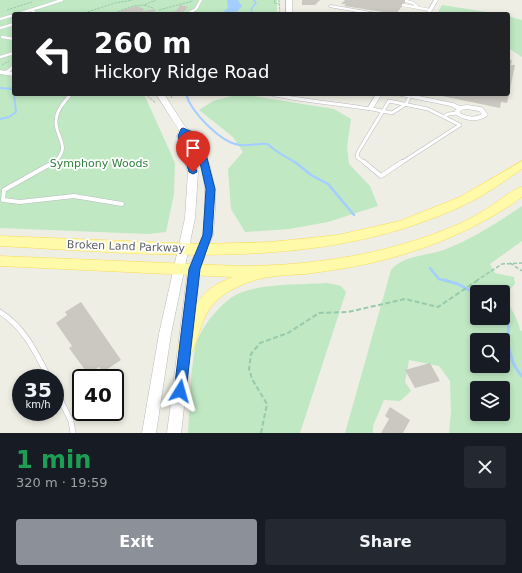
<!DOCTYPE html>
<meta charset="utf-8">
<style>
body{margin:0;font-family:"DejaVu Sans",sans-serif;background:#242831;color:#f1f3f6;height:100vh;display:flex;flex-direction:column;font-size:15px;white-space:nowrap}
*{box-sizing:border-box;margin:0}
p{font-size:13px;color:#9ea1a6}
.icon{flex:none;width:22px;height:22px;fill:none;stroke:currentColor;stroke-width:2;stroke-linecap:round;stroke-linejoin:round}
.map{position:relative;height:433px;overflow:hidden}
.side{display:flex;flex-direction:column;background:#171b24;flex:1}
.side>*{flex:none}
.hud{position:absolute;left:12px;top:12px;width:498px;height:84px;border-radius:4px;box-shadow:0 2px 6px #0003;background:#202124;color:#fff;overflow:hidden}
.tools{position:absolute;left:470px;top:285px;display:grid;gap:8px}
.tools a{display:grid;place-items:center;width:40px;height:40px;border-radius:4px;background:#171b24;box-shadow:0 2px 6px #0003;font-size:20px}
.speed{position:absolute;left:12px;top:369px;display:flex;gap:8px;font-size:20px;font-weight:700;text-align:center}
.speed>*{display:grid;place-content:center;width:52px;height:52px;border-radius:50%;background:#171b24;box-shadow:0 2px 6px #0003;line-height:1}
.speed small{font-size:10px;font-weight:400}
.speed .limit{border:2px solid #111;border-radius:6px;background:#fff;color:#111}
.pin{position:absolute;display:grid;place-items:center;width:34px;height:34px;color:#fff;margin:-41px -17px;border-radius:50% 50% 50% 0;rotate:-45deg;box-shadow:0 0 4px #0007}
.pin .icon{rotate:45deg}
.me{position:absolute;width:44px;margin:-22px;rotate:8deg;stroke-linejoin:round;filter:drop-shadow(0 0 3px #0008)}
.turn{display:flex;align-items:center;gap:14px;height:84px;padding:0 16px;font-size:18px}
.turn .icon{width:52px;height:52px;stroke-width:2.5}
.turn b{display:block;font-size:28px;line-height:34px}
.round{display:grid;place-items:center;flex:none;width:42px;height:42px;border-radius:4px;background:#242831}
.summary{display:flex;align-items:center;justify-content:space-between;height:68px;padding:0 16px}
h1{font-size:24px;font-weight:700;line-height:30px;color:#1e9e55}
.button{display:flex;gap:8px;margin-top:auto;padding:8px 16px}
.button a{flex:1;height:46px;border-radius:4px;background:#8c9099;color:#fff;font-size:16px;font-weight:700;line-height:46px;text-align:center}
.button a+a{background:#242831;color:#f1f3f6}
.map>svg:first-child{display:block}
</style>
<div class="map">
<svg width="522" height="433" viewBox="0 0 522 433">
<rect width="100%" height="100%" fill="#efeee4"/>
<!-- green -->
<path fill="#bfe8c3" fill-rule="evenodd" d="M0,0H277V14H14V94H144L175,163L174,194L166,232L148,234L0,228Z
M442,5L499,14H437Z
M508,16L522,20V57L508,48Z
M240,94L334,109L351,119L347,147L349,164L370,186L378,206L328,222L289,229L245,232L231,209L228,169L243,152L233,137L199,110L213,101Z
M522,206V241L490,264L495,273L514,277L515,284L506,293C507,307 518,316 520,330L522,331V433H449L451,411L450,381L439,366L409,360L405,382L411,391L400,401L384,400L373,426V433H345L391,270C403,255 427,256 444,250C472,239 497,223 522,206ZM477,292H503V318H477ZM477,340H503V366H477ZM477,388H503V414H477Z
M328,283L341,286L346,292L300,433H188C190,405 190,376 195,348C199,329 222,300 240,293C265,283 301,285 328,283Z"/>
<!-- water -->
<path fill="#a4ceff" d="M227,0H238L242,6L235,14H220L228,8Z"/>
<g fill="none" stroke-linecap="round" stroke-linejoin="round">
<!-- stream-far3 -->
<path stroke="#a4ceff" stroke-width="1.5" d="M253,14L251,9L256,3L254,0"/>
<!-- stream-far2 -->
<path stroke="#a4ceff" stroke-width="2" d="M0,88L14,89
M186,94C191,112 221,143 240,145C250,146 259,143 268,144C276,153 286,156 296,163
M0,119L9,117L16,112L14,94"/>
<!-- stream-far1 -->
<path stroke="#a4ceff" stroke-width="2.5" d="M295,162L311,175L328,184L354,215
M430,268L439,279L448,281"/>
<!-- stream -->
<path stroke="#a4ceff" stroke-width="3" d="M444,280L458,284L477,294
M503,315C512,327 507,329 508,342C509,354 514,368 522,376"/>
</g>
<!-- building -->
<path fill="#cac8c1" d="M302,0H320L315,5H302Z
M345,0H407L396,14L344,6L346,4H341Z
M180,5L188,7L183,12L178,14H160L176,11Z
M136,6L145,9L142,10L144,11L156,9L153,14H112Z
M508,59L512,60L511,65H515L509,94Z
M509,94L507,103L501,102L500,108L437,95Z
M81,302L121,360L103,372L99,367L88,374L69,348L72,346L56,323L67,315L65,312Z
M430,363L440,381L415,388L405,370Z
M390,407L410,420L403,433H381L389,419L385,416Z"/>
<g fill="none" stroke-linecap="round" stroke-linejoin="round">
<!-- service-far3 casing -->
<g stroke="#b9bbc1" stroke-width="3">
<path id="service-far3" d="M406,1L413,3L419,8
M403,5L430,10
M31,10L37,14
M18,14L62,0
M187,14L196,9L201,0
M0,19L14,15
M0,28L14,24
M2,37L14,39
M0,57L14,53
M7,72L14,66"/>
</g>
<!-- service-far2 casing -->
<g stroke="#b9bbc1" stroke-width="4">
<path id="service-far2" d="M5,73L8,71
M271,94C311,103 352,104 392,113L406,104L410,96
M444,117L448,114L457,113
M53,163C75,146 51,136 57,115C59,107 66,100 71,94
M365,163L357,157L358,152L389,101L428,109L460,125L401,163"/>
</g>
<!-- service-far1 casing -->
<g stroke="#b9bbc1" stroke-width="5">
<path id="service-far1" d="M54,162L4,190L3,200L20,202L74,196L122,204
M364,162L381,176L402,162"/>
</g>
<!-- service casing -->
<g stroke="#b9bbc1" stroke-width="6">
<path id="service" d="M0,312C25,328 36,353 49,378
M55,389L71,421L73,433"/>
</g>
<!-- minor casing -->
<g stroke="#b9bbc1" stroke-width="1">
<path id="minor" d="M434,0H438L430,14H426Z
M331,5L377,13L379,14H369L329,7V6Z
M376,94H382L372,110H368L367,109Z
M398,94H409L453,103L460,106L467,105L481,107L483,108L488,115C479,123 464,121 455,114L454,113L456,109L451,106L401,96ZM467,109L479,111L482,114C474,118 467,117 460,113L461,110Z"/>
</g>
<!-- tertiary casing -->
<g stroke="#b9bbc1" stroke-width="1">
<path id="tertiary" d="M286,0H292V14H286Z
M0,70L14,72V76L0,74Z
M156,94H164L186,128L196,133L210,166L215,189V210L213,235L200,269L181,433H167L188,269L203,235L205,210V189L202,166L189,135L186,134L185,136L198,172L195,218L171,334L156,433H142L159,334L185,218L188,172L177,136L179,130Z"/>
</g>
<!-- primary casing -->
<g stroke="#fadc52" stroke-width="1">
<path id="primary" d="M522,161V169C505,180 487,194 468,203C323,274 156,254 0,246V236L202,244L271,242L338,235L400,221L460,197Z
M522,187V197C476,230 426,250 371,263C349,268 327,271 305,274C293,275 281,275 269,277C252,279 229,289 217,300C201,314 200,336 191,354L185,356L179,354L177,349C190,314 195,291 233,277L0,266V256L239,266C314,266 390,254 459,224C470,219 481,213 491,206C501,200 511,190 522,187Z"/>
</g>
<!-- path-far2 -->
<path stroke="#97caab" stroke-width="1" stroke-dasharray="2.5 1" stroke-linecap="butt" d="M275,0L274,3L279,4
M279,0L280,14
M153,8L144,5L156,0
M7,10L32,2
M159,10L193,1
M81,14L115,3L133,0
M111,14L134,6L144,5
M400,14H406
M2,65L9,61
M145,94L156,103
M171,98L173,94"/>
<!-- path-far1 -->
<path stroke="#97caab" stroke-width="1.5" stroke-dasharray="4 2" stroke-linecap="butt" d="M510,263L522,271
M476,281L502,264L522,263"/>
<!-- path -->
<path stroke="#97caab" stroke-width="2" stroke-dasharray="5 2.5" stroke-linecap="butt" d="M261,433L267,404L252,379L249,369L251,354L260,343L288,333L319,313L348,312L405,299L438,307L478,280"/>
<!-- service-far3 -->
<use href="#service-far3" stroke="#fff" stroke-width="2.5"/>
<!-- service-far2 -->
<use href="#service-far2" stroke="#fff" stroke-width="3"/>
<!-- service-far1 -->
<use href="#service-far1" stroke="#fff" stroke-width="4"/>
<!-- service -->
<use href="#service" stroke="#fff" stroke-width="5"/>
<!-- minor -->
<use href="#minor" fill="#fff" fill-rule="evenodd"/>
<!-- tertiary -->
<use href="#tertiary" fill="#fff" fill-rule="evenodd"/>
<!-- primary -->
<use href="#primary" fill="#fffaa9" fill-rule="evenodd"/>
</g>
<!-- route -->
<path fill="#1a73e8" stroke="#114b97" d="M183,128L195,133L206,154L215,189L212,235L200,269L186,391L184,395L180,397L175,395L174,391L189,269L203,235L206,189L198,154L189,134H186L185,136L197,172L193,174L189,172L178,136L181,129Z"/>
<g text-anchor="middle" stroke-width="3.5" stroke-linejoin="round" paint-order="stroke">
<!-- park labels -->
<g font-size="11" fill="#2f823b" stroke="#fff">
<text x="99" y="167">Symphony Woods</text>
</g>
<!-- street labels -->
<g font-size="11" fill="#5c5f65" stroke="#fff">
<text transform="translate(126 246) rotate(2)" y="4">Broken Land Parkway</text>
</g>
</g>
</svg>
<div class="tools">
<a><svg class="icon" aria-label="sound" viewBox="0 0 24 24"><path d="M4 9h4l5-4v14l-5-4H4zM17 9q2 3 0 6"/></svg></a>
<a><svg class="icon" aria-label="search" viewBox="0 0 24 24"><circle cx="10" cy="10" r="6"/><path d="M15 15l6 6"/></svg></a>
<a><svg class="icon" aria-label="layers" viewBox="0 0 24 24"><path d="M12 4l9 5-9 5-9-5zM3 14l9 5 9-5"/></svg></a>
</div>
<div class="speed"><div>35<small>km/h</small></div><div class="limit">40</div></div>
<div class="pin" style="left:193px;top:172px;background:#d93025"><svg class="icon" aria-label="arrive" viewBox="0 0 24 24"><path d="M6 21V4h12l-3 4 3 4H6"/></svg></div>
<svg class="me" style="left:180px;top:391px" viewBox="-20 -20 40 40"><path d="M0-17L14 15 0 8-14 15z" fill="#1a73e8" stroke="#fff" stroke-width="4"/></svg>
<div class="hud">
<div class="turn"><svg class="icon" aria-label="left" viewBox="0 0 24 24"><path d="M17 20v-9H6M10 6l-5 5 5 5"/></svg><div><b>260 m</b>Hickory Ridge Road</div></div>
</div>
</div>
<section class="side">
<div class="summary"><div><h1>1 min</h1><p>320 m · 19:59</p></div><a class="round"><svg class="icon" aria-label="close" viewBox="0 0 24 24"><path d="M6 6l12 12M18 6L6 18"/></svg></a></div>
<div class="button"><a>Exit</a><a>Share</a></div>
</section>
